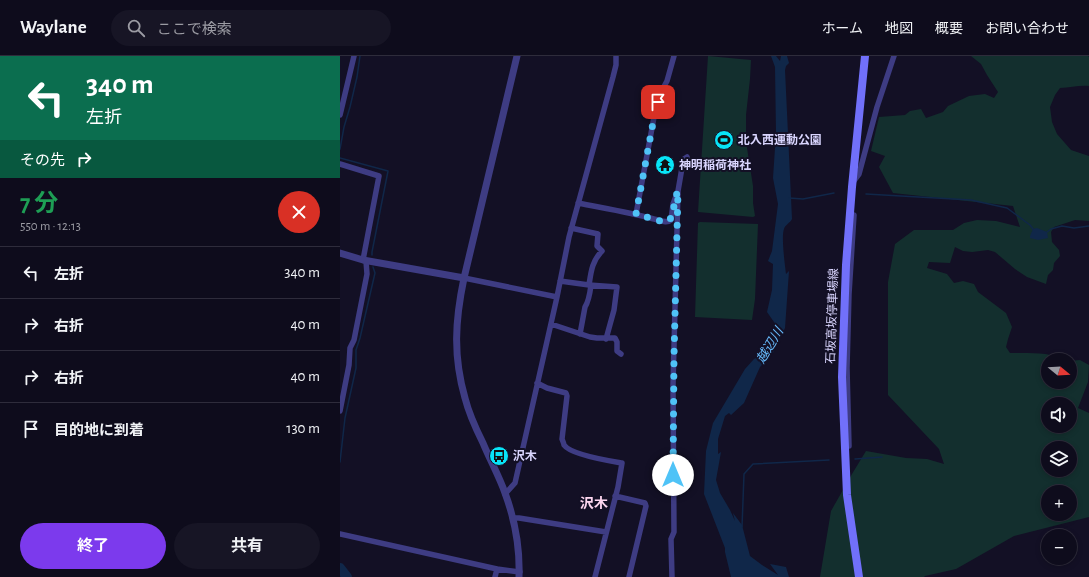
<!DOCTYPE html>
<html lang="ja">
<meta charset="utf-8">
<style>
body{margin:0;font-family:"Alegreya Sans","Noto Sans JP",sans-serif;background:#171525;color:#f1f3f6;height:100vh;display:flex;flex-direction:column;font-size:15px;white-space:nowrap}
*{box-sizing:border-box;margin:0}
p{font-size:13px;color:#9b9ba3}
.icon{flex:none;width:22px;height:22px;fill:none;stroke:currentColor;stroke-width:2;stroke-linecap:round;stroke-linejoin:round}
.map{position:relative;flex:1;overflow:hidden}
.panel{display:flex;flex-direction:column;background:#0e0c1c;width:340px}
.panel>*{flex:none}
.hud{background:#0b6e4f;color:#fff;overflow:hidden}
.needle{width:26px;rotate:108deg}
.buttons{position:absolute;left:701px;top:297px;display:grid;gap:8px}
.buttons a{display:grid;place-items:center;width:36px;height:36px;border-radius:50%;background:#0e0c1c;box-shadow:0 2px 6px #0003,0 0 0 1px #2e2c3b;font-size:20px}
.pin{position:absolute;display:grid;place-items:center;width:34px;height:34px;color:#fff;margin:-17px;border-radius:8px;box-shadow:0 2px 6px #0006}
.me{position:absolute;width:44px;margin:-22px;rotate:0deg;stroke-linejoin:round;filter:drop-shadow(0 0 3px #0008)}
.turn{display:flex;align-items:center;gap:14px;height:84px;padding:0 20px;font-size:18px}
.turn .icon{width:52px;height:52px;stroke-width:2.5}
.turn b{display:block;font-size:28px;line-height:34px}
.then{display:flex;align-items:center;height:38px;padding:0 20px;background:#0003;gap:8px;font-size:15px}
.round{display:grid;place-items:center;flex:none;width:42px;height:42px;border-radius:21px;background:#171525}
.head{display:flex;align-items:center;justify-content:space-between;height:68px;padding:0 20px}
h1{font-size:24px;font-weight:700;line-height:30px;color:#1e9e55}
.action{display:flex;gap:8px;margin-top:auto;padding:8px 20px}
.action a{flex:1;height:46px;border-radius:24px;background:#7c3aed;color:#fff;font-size:16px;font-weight:700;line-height:46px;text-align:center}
.action a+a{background:#171525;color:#f1f3f6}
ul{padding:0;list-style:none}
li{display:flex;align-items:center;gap:12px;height:52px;padding:0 20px;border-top:1px solid #2e2c3b}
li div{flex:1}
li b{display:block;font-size:15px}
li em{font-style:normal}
header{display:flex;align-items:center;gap:24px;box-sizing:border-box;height:56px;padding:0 20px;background:#0e0c1c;border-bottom:1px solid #2e2c3b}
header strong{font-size:19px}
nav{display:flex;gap:22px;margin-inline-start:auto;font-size:14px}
.search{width:280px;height:36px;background:#171525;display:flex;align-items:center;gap:10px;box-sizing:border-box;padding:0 14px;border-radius:22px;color:#9b9ba3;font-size:15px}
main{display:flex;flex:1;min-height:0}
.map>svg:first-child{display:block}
</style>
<header>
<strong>Waylane</strong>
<div class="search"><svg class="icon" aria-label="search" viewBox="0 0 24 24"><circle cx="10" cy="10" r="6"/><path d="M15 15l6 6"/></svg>ここで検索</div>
<nav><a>ホーム</a><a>地図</a><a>概要</a><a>お問い合わせ</a></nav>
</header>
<main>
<section class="panel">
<div class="hud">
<div class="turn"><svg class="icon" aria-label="left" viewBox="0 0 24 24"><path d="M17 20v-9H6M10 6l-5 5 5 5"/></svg><div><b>340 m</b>左折</div></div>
<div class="then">その先<svg class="icon" aria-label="right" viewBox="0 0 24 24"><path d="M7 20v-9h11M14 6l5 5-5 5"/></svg></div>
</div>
<div class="head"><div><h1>7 分</h1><p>550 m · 12:13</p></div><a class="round" style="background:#d93025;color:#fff"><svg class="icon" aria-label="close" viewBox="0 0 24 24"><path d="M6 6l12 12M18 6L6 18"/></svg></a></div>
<ul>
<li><svg class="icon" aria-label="left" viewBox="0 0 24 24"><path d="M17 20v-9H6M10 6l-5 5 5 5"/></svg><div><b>左折</b></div><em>340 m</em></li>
<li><svg class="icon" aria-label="right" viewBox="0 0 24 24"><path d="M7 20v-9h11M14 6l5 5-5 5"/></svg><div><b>右折</b></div><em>40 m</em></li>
<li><svg class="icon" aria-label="right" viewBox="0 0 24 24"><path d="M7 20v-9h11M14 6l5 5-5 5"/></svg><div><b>右折</b></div><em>40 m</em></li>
<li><svg class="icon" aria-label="arrive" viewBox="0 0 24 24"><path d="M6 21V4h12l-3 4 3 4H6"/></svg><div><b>目的地に到着</b></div><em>130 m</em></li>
</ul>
<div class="action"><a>終了</a><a>共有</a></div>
</section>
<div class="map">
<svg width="749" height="521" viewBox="0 0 749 521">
<rect width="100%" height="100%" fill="#131025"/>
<!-- green -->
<path fill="#132f2e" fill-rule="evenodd" d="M368,0L411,4L410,23L406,59V77L407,92L413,130V147L415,160L413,161L358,156Z
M631,0H748L749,1V30C739,29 730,32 720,32L715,39L710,51L712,66L717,78L731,94L749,100V165L735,164L714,171L711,176L712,186L719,194L720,200L714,207L713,214L708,219L706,228L687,221L675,213L655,196L648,194L632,196L623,195L615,191L610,207L589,206L587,212L607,218L614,227L623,225L634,228L638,236L666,257L672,271L668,283L666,291L670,297C689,297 710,296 727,304H708V326H730V305L740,304L749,309L748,326L738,352L749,357V461L674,480L616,513L585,520L584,521H480L491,455L512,418L526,395L566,402L587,403L604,408L599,393L548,339V226L555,188L574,174H613L624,167L637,164L656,165L680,171L673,150L553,137L539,111L545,100L531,95L539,61L565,59L570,55L581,53L586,62L603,56L608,50L629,40L645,38L654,42L658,36L647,19L641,8ZM708,348H730V370H708ZM708,392H730V414H708ZM708,436H730V458H708Z
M360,166L418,168L415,243L412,264L355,261L358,167Z"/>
<!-- water -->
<path fill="#102749" d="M431,0H436L440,5L441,0H447L449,7L446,10L445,14L452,163C450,167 445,169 444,173C441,181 445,209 446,218L449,215L445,272L433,297L420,311L404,347L391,359L389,357L385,360L378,383V398L381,396L376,424L380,437L390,454L395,465L393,457L402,469L410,500L422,509L438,519L430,508L446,511L449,521H391L385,496V492L364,438L366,395L373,367L405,313L414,303L421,299L436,273L434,266L427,256L432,234L433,208L428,205L432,195L438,148L433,122L436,77L435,11Z
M697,172L707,176L708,182L698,184L690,182V180L693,173Z"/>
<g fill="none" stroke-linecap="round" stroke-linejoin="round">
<!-- stream -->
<path stroke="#102749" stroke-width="1.5" d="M0,93L4,71L10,51L17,21L20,0
M0,102L48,115L32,196V199
M526,138L631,144L667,152L690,169L693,173
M449,142L463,143L494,137
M707,176L711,173L722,170L734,172L749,170
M515,403L542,401
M0,406L5,362L16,312V294L20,282L35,217L33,211
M402,471L404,418L413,408L489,404"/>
<!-- river -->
<path stroke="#102749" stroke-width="10" d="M0,512L7,521"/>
<!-- minor -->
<path stroke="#3e3c83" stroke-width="5.5" d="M0,59L14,0
M0,108L39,120L23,204
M513,126L519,118L537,51L554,0
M238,147C263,152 289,156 314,163C320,164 326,168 331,164L333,148L338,135L343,106L344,103L347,101
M296,158L315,56L321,36L327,25L334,0
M231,172L258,178L257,190L262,195C252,205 251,216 249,229
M124,222L217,241
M220,225L249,229L277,231L274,254L266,283
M211,268L250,281L257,282H275L277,286V295L281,298
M240,278L245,251C249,245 250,237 251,229
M197,327L207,332L226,337L227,340L222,383C222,383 224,388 224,389C231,399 270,405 282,407L278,431L255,521
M0,355L9,309L10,292L14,284L27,218L26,205
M509,390L507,312L509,238L514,159
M165,438L175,427L217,241L229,181L273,21L276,9V0
M275,440L305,447L306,450L289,521
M173,462H179L266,476
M0,478L157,513L180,516
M155,521L157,513
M332,521L331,483L334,476L333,330L338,135"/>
<!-- tertiary -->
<path stroke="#3e3c83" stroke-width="7" d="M177,0L124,222C115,265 113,300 125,342C129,358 136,373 143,387C150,404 159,420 165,437C175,464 180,493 179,521
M0,197L23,204L124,222"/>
<!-- secondary -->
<path stroke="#7170fa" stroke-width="8" d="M519,521L507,439L502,321L506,209L512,131L525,0"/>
</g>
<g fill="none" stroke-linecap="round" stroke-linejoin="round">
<!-- route -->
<path stroke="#4fc3f7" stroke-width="7" stroke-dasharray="0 12.6" d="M318,46L315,56L296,158L324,166L329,165L332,160L336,140L338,135L334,300L333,419"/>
</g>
<!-- icons -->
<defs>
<g id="stadium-disc" transform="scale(1)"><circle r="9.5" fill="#08e4f7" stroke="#131025"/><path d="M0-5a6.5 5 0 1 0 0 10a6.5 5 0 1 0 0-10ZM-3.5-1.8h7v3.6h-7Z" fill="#111"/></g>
<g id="temple-disc" transform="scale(1)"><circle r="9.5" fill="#08e4f7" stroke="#131025"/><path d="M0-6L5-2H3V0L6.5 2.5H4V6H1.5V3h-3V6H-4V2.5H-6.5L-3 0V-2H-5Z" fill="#111"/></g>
<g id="bus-disc" transform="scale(1)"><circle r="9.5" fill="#08e4f7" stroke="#131025"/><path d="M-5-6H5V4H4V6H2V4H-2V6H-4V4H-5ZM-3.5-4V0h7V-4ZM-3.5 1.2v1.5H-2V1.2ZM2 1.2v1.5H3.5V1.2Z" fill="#111"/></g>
</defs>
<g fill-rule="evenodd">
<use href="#stadium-disc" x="384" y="84"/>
<use href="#temple-disc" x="325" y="109"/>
<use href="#bus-disc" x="159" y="400"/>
</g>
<g text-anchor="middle" stroke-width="4" stroke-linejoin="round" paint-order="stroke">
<!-- poi labels -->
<g font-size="12" font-weight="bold" fill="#d9d5fe" stroke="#131025" text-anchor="start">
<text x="398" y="88">北入西運動公園</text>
<text x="339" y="113">神明稲荷神社</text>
<text x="173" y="404">沢木</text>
</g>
<!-- street labels -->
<g font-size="12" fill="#d9d5fe" stroke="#131025">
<text transform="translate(492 260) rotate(-88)" y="4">石坂高坂停車場線</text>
</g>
<!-- water labels -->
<g font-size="13" font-style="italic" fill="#67b9fa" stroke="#131025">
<text transform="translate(429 289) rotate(-59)" y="5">越辺川</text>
</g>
<!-- quarter labels -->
<g font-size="14" font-weight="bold" fill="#fed7f0" stroke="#131025">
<text x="254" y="452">沢木</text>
</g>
</g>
</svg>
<div class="buttons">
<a><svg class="needle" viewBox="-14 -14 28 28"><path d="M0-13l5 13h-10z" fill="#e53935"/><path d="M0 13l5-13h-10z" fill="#9b9ba3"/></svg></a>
<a><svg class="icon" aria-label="sound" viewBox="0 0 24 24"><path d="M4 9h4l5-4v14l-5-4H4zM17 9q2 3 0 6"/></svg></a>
<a><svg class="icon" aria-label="layers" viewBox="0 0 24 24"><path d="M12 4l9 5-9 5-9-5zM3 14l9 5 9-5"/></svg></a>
<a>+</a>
<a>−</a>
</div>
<div class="pin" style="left:318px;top:46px;background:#d93025"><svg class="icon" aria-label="arrive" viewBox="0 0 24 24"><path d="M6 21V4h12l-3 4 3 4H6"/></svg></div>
<svg class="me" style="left:333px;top:419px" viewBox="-20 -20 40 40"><circle r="19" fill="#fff"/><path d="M0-13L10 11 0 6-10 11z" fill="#4fc3f7"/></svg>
</div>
</main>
